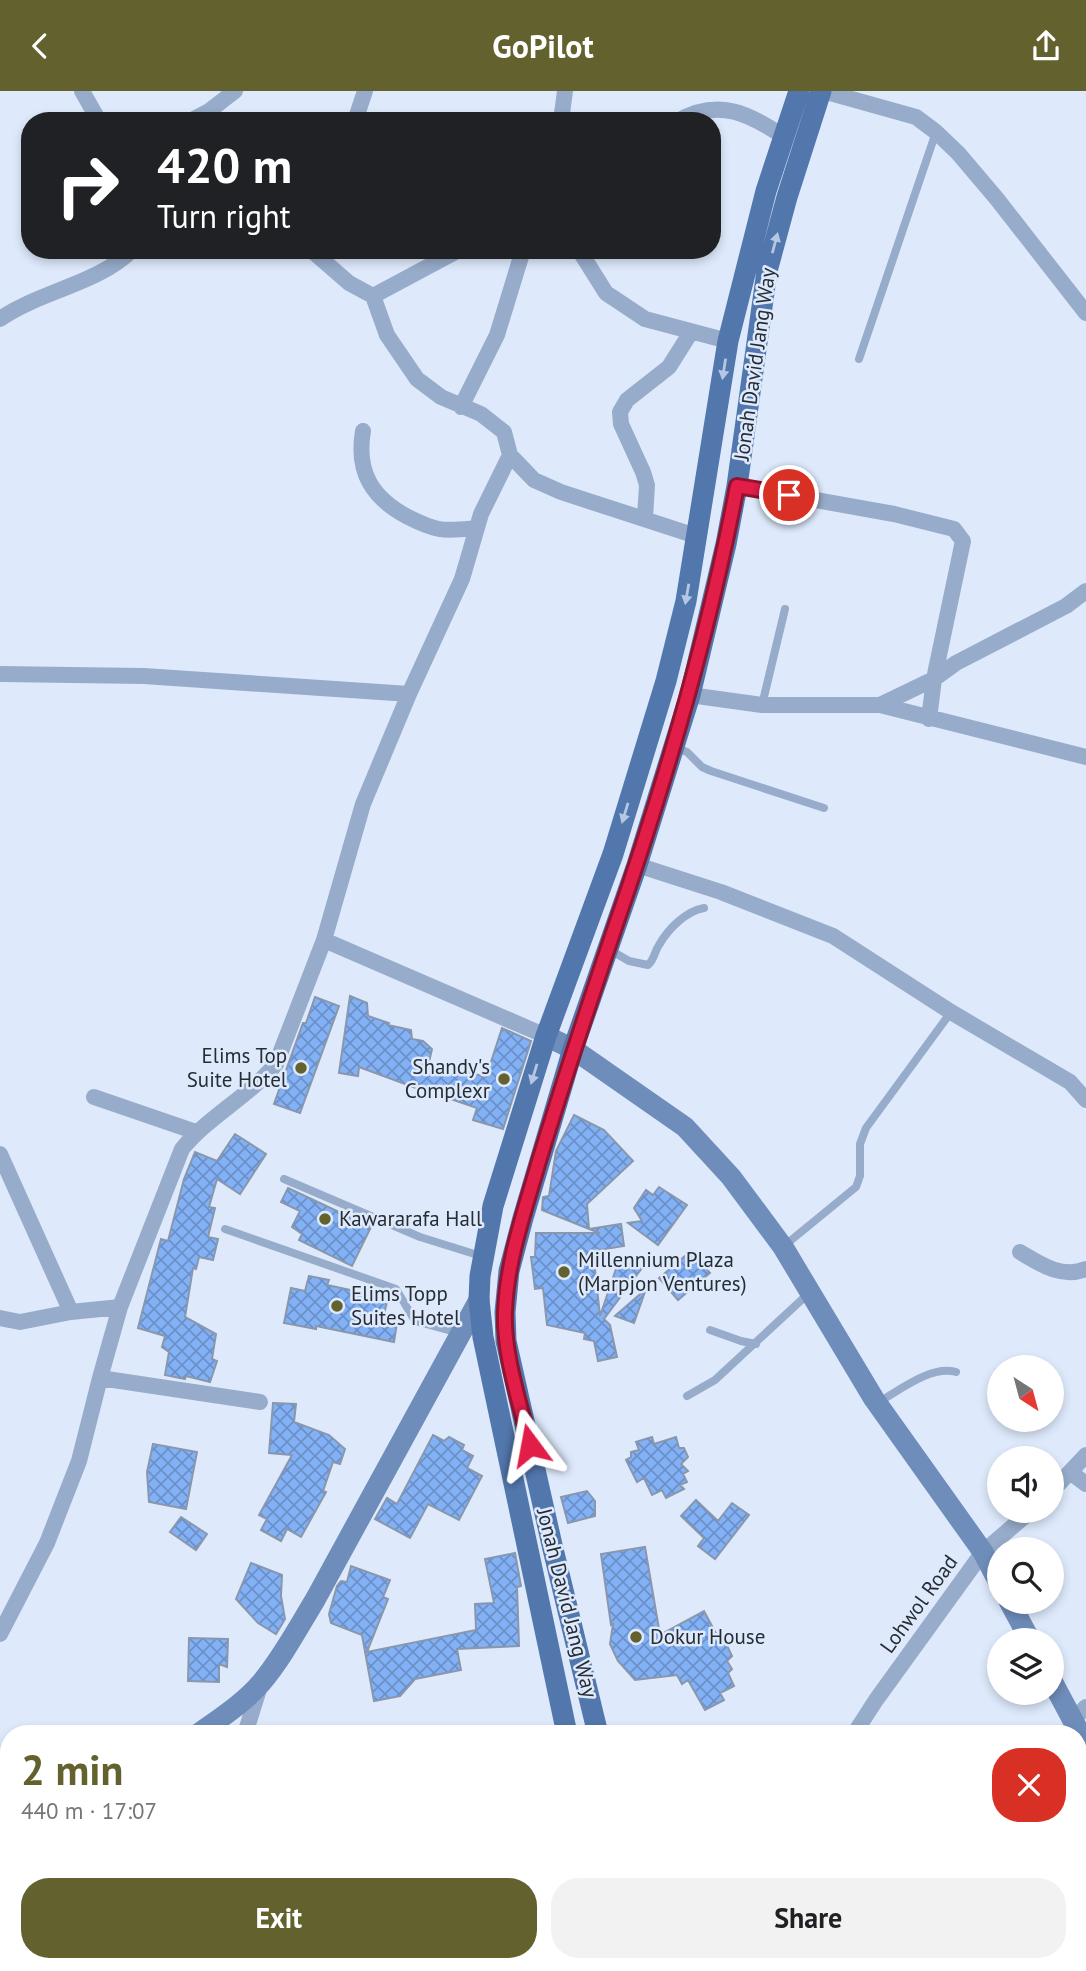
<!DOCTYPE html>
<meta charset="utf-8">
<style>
body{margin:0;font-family:"PT Sans",sans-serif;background:#f2f2f2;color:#202124;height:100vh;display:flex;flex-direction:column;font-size:26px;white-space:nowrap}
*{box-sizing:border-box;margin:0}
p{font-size:23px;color:#757577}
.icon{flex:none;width:38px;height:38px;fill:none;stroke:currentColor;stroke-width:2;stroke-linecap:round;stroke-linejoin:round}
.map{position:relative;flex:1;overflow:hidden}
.drawer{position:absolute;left:0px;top:1634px;width:1087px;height:247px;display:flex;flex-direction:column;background:#fff;border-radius:28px 28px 0 0;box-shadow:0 4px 10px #0003}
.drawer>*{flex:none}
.guide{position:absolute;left:21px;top:21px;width:700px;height:147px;border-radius:28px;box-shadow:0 4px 10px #0003;background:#202124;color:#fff;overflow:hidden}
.needle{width:46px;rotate:144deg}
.fabs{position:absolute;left:987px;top:1264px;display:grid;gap:14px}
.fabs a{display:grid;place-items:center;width:77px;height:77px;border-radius:50%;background:#fff;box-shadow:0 4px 10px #0003;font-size:35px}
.pin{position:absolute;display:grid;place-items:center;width:60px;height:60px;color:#fff;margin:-30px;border:4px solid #fff;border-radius:50%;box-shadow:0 2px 7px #0007}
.me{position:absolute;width:77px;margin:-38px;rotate:347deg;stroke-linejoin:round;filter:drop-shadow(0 0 5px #0008)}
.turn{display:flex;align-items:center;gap:24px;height:147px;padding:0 21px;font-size:32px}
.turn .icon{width:91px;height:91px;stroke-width:2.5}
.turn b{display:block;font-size:49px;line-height:60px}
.round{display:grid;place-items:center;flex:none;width:74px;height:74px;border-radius:28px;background:#f2f2f2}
.summary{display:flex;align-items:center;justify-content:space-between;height:119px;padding:0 21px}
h1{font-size:42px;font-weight:600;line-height:52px;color:#63622f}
.cta{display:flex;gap:14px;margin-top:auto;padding:14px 21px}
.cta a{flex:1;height:80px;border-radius:28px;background:#63622f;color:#fff;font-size:28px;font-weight:600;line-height:80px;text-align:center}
.cta a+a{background:#f2f2f2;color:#202124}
header{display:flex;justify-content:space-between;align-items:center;height:91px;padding:0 21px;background:#63622f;color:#fff;font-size:32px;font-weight:600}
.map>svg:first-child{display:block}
</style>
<header><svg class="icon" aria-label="back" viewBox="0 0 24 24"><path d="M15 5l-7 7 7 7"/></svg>GoPilot<svg class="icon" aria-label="share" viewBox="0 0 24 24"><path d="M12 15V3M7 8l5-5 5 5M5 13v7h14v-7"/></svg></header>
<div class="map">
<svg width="1086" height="1880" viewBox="0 0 1086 1880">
<defs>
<pattern id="water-ripples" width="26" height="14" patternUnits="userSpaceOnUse" patternTransform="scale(1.75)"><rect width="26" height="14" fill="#608dcf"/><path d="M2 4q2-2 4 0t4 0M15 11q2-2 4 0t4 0" fill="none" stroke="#4f73a9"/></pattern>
<pattern id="building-cross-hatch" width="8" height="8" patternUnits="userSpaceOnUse" patternTransform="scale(1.75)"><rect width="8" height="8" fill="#83b1f6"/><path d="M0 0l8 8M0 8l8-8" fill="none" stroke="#6b90c8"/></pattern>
</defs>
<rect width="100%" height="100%" fill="#deeafc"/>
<!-- water -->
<path fill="url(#water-ripples)" d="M246,1873H366L374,1880H245Z"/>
<!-- building -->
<path fill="url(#building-cross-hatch)" stroke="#8997ac" stroke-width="2" d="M350,905L367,912L368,925L389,932L388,934L411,939L412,948L423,950L432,958L429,971L486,986L502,937L531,950L503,1038L473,1029L477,1017L445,1006L416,994V997L359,976L358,985L339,982Z
M315,906L339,915L300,1022L274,1013L303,932H306Z
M574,1024L604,1039L633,1070L587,1113L589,1138L542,1119L543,1106L549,1105L556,1060Z
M235,1043L266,1063L240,1103L217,1088L209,1116L215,1117L208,1146L218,1148L213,1169L199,1166L196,1178L193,1177L185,1226L216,1243L212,1268L217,1270L210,1291L186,1285L185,1288L165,1284L169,1261L162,1256L165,1245L138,1237L161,1148L168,1150L184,1088L195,1061L217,1070Z
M659,1096L687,1114L658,1154L628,1132L642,1130L634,1117L646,1099L653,1104Z
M288,1097L371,1136L352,1175L299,1149L302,1143L292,1136L300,1120L281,1111Z
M621,1133L624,1155L593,1160L600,1225L619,1169L642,1177L604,1228L610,1234L617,1266L598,1270L594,1250L584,1248L585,1242L547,1234L543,1197L535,1198L531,1166H535L536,1142H600L589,1138Z
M691,1160L710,1182L678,1209L659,1187Z
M309,1185L329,1189L327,1194L388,1207L384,1223L398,1226L394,1251L316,1235V1238L284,1232L291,1197L305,1200Z
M646,1198L634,1232L615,1225Z
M273,1312L296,1313L294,1331L329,1344L345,1358L340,1373L333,1371L323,1400L326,1401L301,1446L287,1438L281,1450L261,1439L267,1428L259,1424L292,1364L269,1362Z
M433,1344L444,1350L449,1346L464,1354L462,1359L473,1365L467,1377L482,1385L459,1429L428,1413L410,1447L375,1428L387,1407L397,1413Z
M652,1346L654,1353L676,1346L679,1357H684L688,1366L681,1373L688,1380L683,1383L687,1391L680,1394L684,1398L666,1407L662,1399L652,1404L644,1387L637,1391L626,1369L631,1366V1361L639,1359L636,1351Z
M153,1353L197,1361L186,1418L149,1411L147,1381Z
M587,1400L595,1410V1425L568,1432L561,1406Z
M696,1409L718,1430L732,1412L749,1424L715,1468L698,1455L704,1447L681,1425Z
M181,1426L207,1443L196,1459L170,1441Z
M645,1456L660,1544L704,1520L719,1548L723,1546L732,1565L727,1570L732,1578L728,1582L734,1595L720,1602L724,1609L705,1619L688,1589L682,1593L677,1584L635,1589L618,1570L610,1553L613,1533L611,1534L601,1463Z
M515,1462L521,1495L517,1496L519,1555L457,1558L461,1579L415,1588L400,1605L374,1610L362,1544L331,1532L329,1523L337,1495L341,1490L347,1491L351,1475L390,1489L383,1506L388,1508L367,1561L476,1539L475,1513L494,1512L485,1468Z
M251,1472L282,1484L281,1505L285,1528L276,1543L258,1532L236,1508Z
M189,1547L228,1548L227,1576L219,1573V1591L188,1590Z"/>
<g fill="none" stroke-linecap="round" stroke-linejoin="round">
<!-- lane -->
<path stroke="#97acca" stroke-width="8" d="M859,268L936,41
M762,614L785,518
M674,656L687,661L702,676L711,680L824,717
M610,859L629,870L648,874C655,868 654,861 659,854C668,838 686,820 704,817
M284,1088L420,1146L481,1165
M225,1138L396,1198L415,1230L459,1242
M784,1155L856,1096L860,1085V1053L866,1037L951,921
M710,1239L741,1250L756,1253
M687,1305L715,1289L809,1202
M877,1312C899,1300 930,1274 956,1281"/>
<!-- street -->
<path stroke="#97acca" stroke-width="16" d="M82,0L99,30
M823,0L916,26L936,41L958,62L997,108L1086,222
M190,30L209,20L235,0
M355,30L365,0
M561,30L565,0
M678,30C718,7 749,22 784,46
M311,159L349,192L373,205L387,244L417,288L441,306L481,323L504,341L510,364L534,389L561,401L696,445
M579,159L606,202L645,228L728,250
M373,205L459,159
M0,228C40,200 98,193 132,159
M461,316L497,244L523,159
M363,340C356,381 372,407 408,426C418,431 428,436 439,438C451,440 465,438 477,437
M737,395L894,423L954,438L963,450L934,588L929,628
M645,427L647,394L643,381L621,333L620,321L627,309L669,276L691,241
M0,583L144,585L409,603
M690,604L762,614H880L1086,666
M880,614L934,588L956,572L1066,515L1086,500
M637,774L721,801L833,845L951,921L1070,991L1086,1009
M324,849L546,945
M94,1006L196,1041
M0,1063L71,1221
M1020,1161C1040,1173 1062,1188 1086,1178
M0,1227L20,1231L71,1221L120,1216
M260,1311L100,1287L120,1216L182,1058C209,1025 248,1006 276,973L324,849L363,713L409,603L462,488L481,423L510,364
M1070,1381L1086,1393
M1052,1400L1086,1364
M0,1543L47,1452L79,1370L100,1287
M1073,1629L1086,1616
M245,1643L260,1595
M854,1643L876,1609L983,1461L1032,1419
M189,1880L190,1872"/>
<!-- secondary -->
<path stroke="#6f8dba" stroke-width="21" d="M546,945L573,958L685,1036L731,1086L783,1156L874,1308L983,1461L999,1492
M1009,1510L1030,1549
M1052,1590L1086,1654
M198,1643C219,1628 244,1612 261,1592C282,1567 298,1537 315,1509L479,1209
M0,1818L9,1809"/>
<!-- primary -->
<path stroke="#5277ad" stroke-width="21" d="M567,1643L483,1246L479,1209L480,1185L493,1115L546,945L613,763L666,590L686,510L728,250L766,100L799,0
M598,1643L552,1454L506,1250L505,1221L509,1180L523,1127L573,958L637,774L690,604L726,453L737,395L767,180L787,106L821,0
M621,1872L622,1880
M647,1872L649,1880"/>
</g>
<!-- one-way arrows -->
<defs><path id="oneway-solid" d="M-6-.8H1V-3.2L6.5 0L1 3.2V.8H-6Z" transform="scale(1.75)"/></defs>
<g fill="#b4c8e4">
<use href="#oneway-solid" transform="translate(775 152) rotate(-75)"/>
<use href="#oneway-solid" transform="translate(724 278) rotate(99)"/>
<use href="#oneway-solid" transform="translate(687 503) rotate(100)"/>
<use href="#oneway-solid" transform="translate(625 722) rotate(107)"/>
<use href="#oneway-solid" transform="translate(534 983) rotate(107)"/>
</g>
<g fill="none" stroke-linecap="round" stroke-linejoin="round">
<!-- route casing -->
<g stroke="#92132f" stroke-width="18">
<path id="route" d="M530,1354C520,1312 503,1262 505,1220C507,1169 525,1119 539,1070C563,992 588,916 614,839C665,693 708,547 737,395L789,404"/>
</g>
<!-- route -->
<use href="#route" stroke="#e11d48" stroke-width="12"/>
</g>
<!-- markers -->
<g fill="#63622f" stroke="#deeafc" stroke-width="2.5">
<circle cx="301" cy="977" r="7"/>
<circle cx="504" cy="988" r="7"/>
<circle cx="325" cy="1128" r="7"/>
<circle cx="564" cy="1181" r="7"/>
<circle cx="337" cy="1215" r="7"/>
<circle cx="636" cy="1546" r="7"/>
</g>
<g text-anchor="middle" stroke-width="5" stroke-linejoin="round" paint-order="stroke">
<!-- street labels -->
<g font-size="21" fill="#262c34" stroke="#deeafc">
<text transform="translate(755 273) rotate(-82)" y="7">Jonah David Jang Way</text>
<text transform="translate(567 1512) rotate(76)" y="7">Jonah David Jang Way</text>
<text transform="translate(919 1513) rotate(-54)" y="7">Lohwol Road</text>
</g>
<!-- poi labels -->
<g font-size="21" fill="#262c34" stroke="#deeafc" text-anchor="start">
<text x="287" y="972" text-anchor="end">Elims Top<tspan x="287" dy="24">Suite Hotel</tspan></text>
<text x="490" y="983" text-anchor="end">Shandy's<tspan x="490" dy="24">Complexr</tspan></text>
<text x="339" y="1135">Kawararafa Hall</text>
<text x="578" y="1176">Millennium Plaza<tspan x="578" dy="24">(Marpjon Ventures)</tspan></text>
<text x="351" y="1210">Elims Topp<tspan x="351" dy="24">Suites Hotel</tspan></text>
<text x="650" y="1553">Dokur House</text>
</g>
</g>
</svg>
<div class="fabs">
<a><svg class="needle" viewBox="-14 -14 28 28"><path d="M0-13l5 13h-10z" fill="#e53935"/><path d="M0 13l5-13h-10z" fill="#757577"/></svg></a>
<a><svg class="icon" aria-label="sound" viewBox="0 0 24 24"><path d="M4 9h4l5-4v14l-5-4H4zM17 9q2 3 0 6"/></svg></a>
<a><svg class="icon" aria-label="search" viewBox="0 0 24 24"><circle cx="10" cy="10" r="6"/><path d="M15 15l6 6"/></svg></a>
<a><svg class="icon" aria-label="layers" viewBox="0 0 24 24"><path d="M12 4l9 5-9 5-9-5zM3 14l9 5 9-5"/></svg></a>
</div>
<div class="pin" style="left:789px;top:404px;background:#d93025"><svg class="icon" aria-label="arrive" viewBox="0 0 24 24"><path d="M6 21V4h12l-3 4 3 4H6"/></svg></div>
<svg class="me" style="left:530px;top:1354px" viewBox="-20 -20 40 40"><path d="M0-17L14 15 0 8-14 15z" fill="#e11d48" stroke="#fff" stroke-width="4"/></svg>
<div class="guide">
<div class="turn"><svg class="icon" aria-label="right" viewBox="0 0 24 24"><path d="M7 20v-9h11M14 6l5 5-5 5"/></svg><div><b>420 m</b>Turn right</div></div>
</div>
<section class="drawer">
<div class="summary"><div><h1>2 min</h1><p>440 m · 17:07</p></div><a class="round" style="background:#d93025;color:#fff"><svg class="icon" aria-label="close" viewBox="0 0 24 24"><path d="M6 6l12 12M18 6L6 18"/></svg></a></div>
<div class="cta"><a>Exit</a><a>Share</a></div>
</section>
</div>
